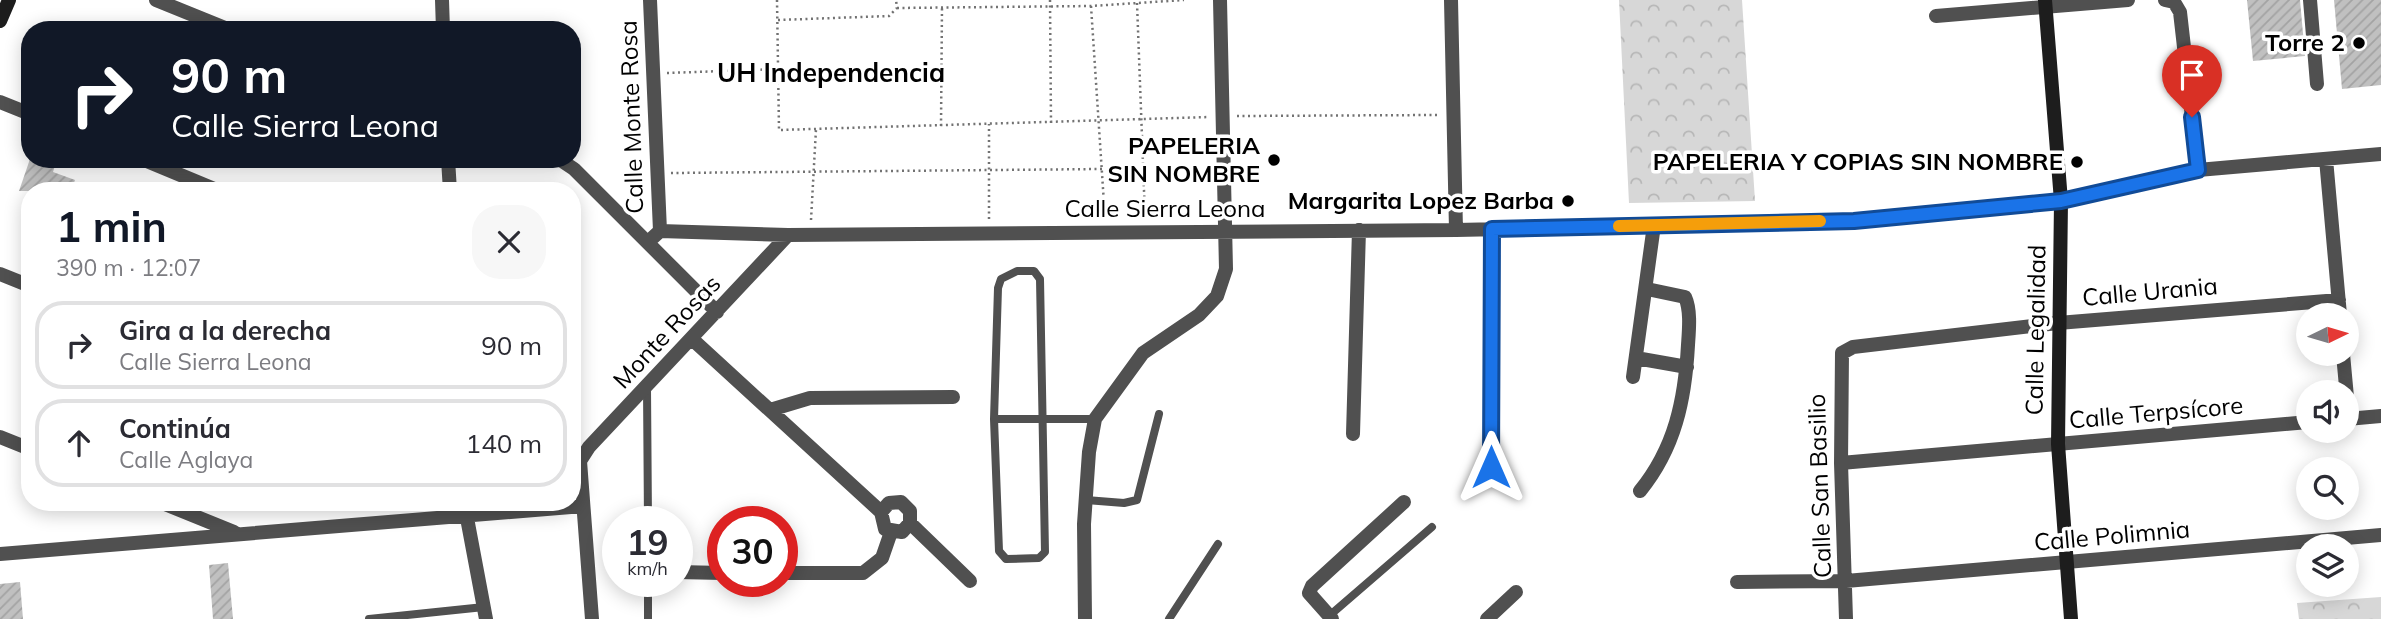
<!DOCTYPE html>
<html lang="es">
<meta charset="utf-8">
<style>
body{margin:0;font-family:Mulish,sans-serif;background:#f7f7f7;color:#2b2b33;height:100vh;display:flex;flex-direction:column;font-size:26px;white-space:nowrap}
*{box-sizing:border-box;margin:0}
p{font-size:23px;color:#7c7c81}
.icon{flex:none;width:38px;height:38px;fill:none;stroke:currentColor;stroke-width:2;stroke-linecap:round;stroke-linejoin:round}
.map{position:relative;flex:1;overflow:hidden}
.drawer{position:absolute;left:21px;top:182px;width:560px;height:329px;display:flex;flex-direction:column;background:#fff;border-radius:28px;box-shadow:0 4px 18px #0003}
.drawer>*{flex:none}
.hud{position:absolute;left:21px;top:21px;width:560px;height:147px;border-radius:28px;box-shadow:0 4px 18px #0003;background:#111827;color:#fff;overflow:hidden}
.needle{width:46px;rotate:85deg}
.tools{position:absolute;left:2296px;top:303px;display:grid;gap:14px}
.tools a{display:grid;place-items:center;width:63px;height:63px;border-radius:50%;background:#fff;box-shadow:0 4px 18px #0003;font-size:35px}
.speed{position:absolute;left:602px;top:506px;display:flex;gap:14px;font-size:35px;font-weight:700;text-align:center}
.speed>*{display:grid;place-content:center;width:91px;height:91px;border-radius:50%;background:#fff;box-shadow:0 4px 18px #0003;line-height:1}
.speed small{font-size:18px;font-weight:400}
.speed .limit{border:10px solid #d22;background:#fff;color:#111}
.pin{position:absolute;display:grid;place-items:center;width:60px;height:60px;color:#fff;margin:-72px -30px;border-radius:50% 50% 50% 0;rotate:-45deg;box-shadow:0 0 7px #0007}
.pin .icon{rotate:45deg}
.me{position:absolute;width:77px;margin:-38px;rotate:0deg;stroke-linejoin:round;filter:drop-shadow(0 0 5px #0008)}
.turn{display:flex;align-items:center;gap:24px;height:147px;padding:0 35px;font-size:32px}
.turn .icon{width:91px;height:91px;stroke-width:2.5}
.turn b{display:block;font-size:49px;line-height:60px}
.round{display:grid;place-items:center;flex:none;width:74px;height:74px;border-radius:28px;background:#f7f7f7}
.summary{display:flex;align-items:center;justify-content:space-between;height:119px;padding:0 35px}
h1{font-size:42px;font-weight:700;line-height:52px;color:#111827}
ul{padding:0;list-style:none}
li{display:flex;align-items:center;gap:21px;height:88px;margin:0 14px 10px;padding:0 21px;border:4px solid #e1e1e2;border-radius:28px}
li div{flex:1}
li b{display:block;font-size:26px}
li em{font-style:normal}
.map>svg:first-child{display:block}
</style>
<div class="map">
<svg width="2381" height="619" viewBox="0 0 2381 619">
<defs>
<pattern id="park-crowns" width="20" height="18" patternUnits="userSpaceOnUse" patternTransform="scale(1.75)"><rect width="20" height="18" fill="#d7d7d7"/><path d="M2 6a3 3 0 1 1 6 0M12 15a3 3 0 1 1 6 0" fill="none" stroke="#b7b7b7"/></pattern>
<pattern id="building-hatch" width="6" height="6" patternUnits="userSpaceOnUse" patternTransform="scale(1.75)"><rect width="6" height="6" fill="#c0c0c0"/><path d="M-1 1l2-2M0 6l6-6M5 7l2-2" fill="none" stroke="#a3a3a3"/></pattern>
</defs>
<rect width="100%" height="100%" fill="#fff"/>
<!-- park -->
<path fill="url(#park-crowns)" d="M1619,0H1742L1755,201L1629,203Z
M2381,597V619H2299L2297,603Z"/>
<!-- building -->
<path fill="url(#building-hatch)" d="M2247,0H2300L2305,56L2253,61Z
M2334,0H2381V85L2342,89Z
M30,159H57L53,172L75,180L71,191H19Z
M228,563L233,619H213L209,565Z
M20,582L23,619H0V584Z"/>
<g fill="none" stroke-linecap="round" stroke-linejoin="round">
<!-- path -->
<path stroke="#727272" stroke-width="2.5" stroke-dasharray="2 3.5" stroke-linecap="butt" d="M777,0L779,130L1209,117
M1050,0L1051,123
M1137,3L1145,217
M1091,6L1105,219
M897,8L1091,6L1184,0
M778,20L889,16L897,8L896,0
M667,73L779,69
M1237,116L1437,115
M941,126L942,7
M671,173L1102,169
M989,219V124
M811,220L816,129"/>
<!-- lane -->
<path stroke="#505050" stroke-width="8" d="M1017,271H1034L1040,279L1045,552L1039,558L1006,559L999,551L994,419L998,288L1001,279Z
M647,388L648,522
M994,419H1095
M1086,500L1124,503L1137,500L1159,414
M648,581V619
M1329,616L1432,527
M369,619L484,607
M1169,619L1218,544"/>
<!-- street -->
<path stroke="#505050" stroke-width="14" d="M156,0L230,30
M442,0L443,30
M650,0L660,231
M1451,0L1456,230
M2165,0L2174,2L2180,12L2198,170
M2310,0L2317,84
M1936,16L2128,0
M0,102L30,114
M142,159L219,191
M448,159L450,191
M559,159L574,169L717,312
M2326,159L2340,315
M648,242L660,231L788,235L1456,230L1854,221L2061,201L2198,170L2381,154
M0,274L30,286
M692,339L881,512L885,529L902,532L910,523V511L901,502L889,503L881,512
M2343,354L2349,419
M1636,358L1687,367
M1633,377L1654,225
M770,410L810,398L953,397
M2347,419L2381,416
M1353,434L1359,230
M0,437L30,449
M1841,463L2308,422
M1491,467L1492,229
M1640,491C1675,448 1685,400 1688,345C1689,330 1691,310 1685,297L1647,289
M160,502L234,532
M464,502L486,619
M910,523L970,581
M0,554L583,506
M677,572L723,573
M782,573H863L882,558L891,532
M1737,582L1846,581L2381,535
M592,619L580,461L589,447L788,235
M1085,619L1084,524L1089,452L1095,419L1143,353L1199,315L1217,296L1226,269L1220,0
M1332,619L1309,593L1312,586L1404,502
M1487,619L1516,592
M1846,619L1841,463L1842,353L1853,347L2058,323L2339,300"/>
<!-- secondary -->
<path stroke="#1d1d1d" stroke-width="14" d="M2045,0L2061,201L2058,444L2071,619
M0,21L9,0"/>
</g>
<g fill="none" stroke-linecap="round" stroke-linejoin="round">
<!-- route casing -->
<g stroke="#114b97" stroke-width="18">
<path id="route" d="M1491,467L1492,229L1854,221L2061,201L2198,170L2192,117"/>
</g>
<!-- route -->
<use href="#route" stroke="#1a73e8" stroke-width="12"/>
<!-- slow -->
<path stroke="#f59e0b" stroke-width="12" d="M1619,226L1820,221"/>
</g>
<!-- markers -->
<g fill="#000" stroke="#fff" stroke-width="2.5">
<circle cx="2359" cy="43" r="7"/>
<circle cx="1274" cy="160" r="7"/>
<circle cx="2077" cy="162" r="7"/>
<circle cx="1568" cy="201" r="7"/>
</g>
<g text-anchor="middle" stroke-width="7" stroke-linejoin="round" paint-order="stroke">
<!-- poi labels -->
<g font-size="24" font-weight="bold" fill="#000" stroke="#fff" text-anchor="end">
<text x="2345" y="51">Torre 2</text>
<text x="1260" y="154">PAPELERIA<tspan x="1260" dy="28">SIN NOMBRE</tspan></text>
<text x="2063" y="170">PAPELERIA Y COPIAS SIN NOMBRE</text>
<text x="1554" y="209">Margarita Lopez Barba</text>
</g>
<!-- street labels -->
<g font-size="24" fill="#000" stroke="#fff">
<text transform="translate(632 117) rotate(-92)" y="8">Calle Monte Rosa</text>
<text x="1165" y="217">Calle Sierra Leona</text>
<text transform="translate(2150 292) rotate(-5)" y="8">Calle Urania</text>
<text transform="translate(2036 330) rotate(-89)" y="8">Calle Legalidad</text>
<text transform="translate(667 332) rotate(-47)" y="8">Monte Rosas</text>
<text transform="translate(2156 413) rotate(-5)" y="8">Calle Terpsícore</text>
<text transform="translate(1820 486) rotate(-92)" y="8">Calle San Basilio</text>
<text transform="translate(2112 536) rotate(-5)" y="8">Calle Polimnia</text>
</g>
<!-- neighbourhood labels -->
<g font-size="26" font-weight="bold" fill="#000" stroke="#fff">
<text x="831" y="82">UH Independencia</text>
</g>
</g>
</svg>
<div class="tools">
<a><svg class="needle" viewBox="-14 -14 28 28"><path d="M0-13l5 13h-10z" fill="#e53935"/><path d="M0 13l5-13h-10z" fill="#7c7c81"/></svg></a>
<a><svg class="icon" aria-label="sound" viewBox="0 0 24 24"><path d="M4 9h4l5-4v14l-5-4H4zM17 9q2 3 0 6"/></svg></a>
<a><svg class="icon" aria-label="search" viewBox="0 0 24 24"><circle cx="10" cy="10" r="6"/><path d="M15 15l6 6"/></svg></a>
<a><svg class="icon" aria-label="layers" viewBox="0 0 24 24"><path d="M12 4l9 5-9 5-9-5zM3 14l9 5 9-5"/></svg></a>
</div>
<div class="speed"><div>19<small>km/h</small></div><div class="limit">30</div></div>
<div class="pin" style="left:2192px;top:117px;background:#d93025"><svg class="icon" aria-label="arrive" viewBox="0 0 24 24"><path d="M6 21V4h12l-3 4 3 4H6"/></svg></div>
<svg class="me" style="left:1491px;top:467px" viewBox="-20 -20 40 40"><path d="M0-17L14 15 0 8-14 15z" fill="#1a73e8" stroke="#fff" stroke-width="4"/></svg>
<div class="hud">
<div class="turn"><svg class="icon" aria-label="right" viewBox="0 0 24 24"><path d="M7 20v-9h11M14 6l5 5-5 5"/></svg><div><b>90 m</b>Calle Sierra Leona</div></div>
</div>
<section class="drawer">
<div class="summary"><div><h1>1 min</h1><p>390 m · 12:07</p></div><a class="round"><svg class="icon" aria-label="close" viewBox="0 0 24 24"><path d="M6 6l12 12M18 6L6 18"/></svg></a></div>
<ul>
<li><svg class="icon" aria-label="right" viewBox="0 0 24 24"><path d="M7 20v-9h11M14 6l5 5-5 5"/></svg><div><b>Gira a la derecha</b><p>Calle Sierra Leona</p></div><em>90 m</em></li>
<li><svg class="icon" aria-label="ahead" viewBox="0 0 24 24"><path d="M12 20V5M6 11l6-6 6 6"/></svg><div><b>Continúa</b><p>Calle Aglaya</p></div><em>140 m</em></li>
</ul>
</section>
</div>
